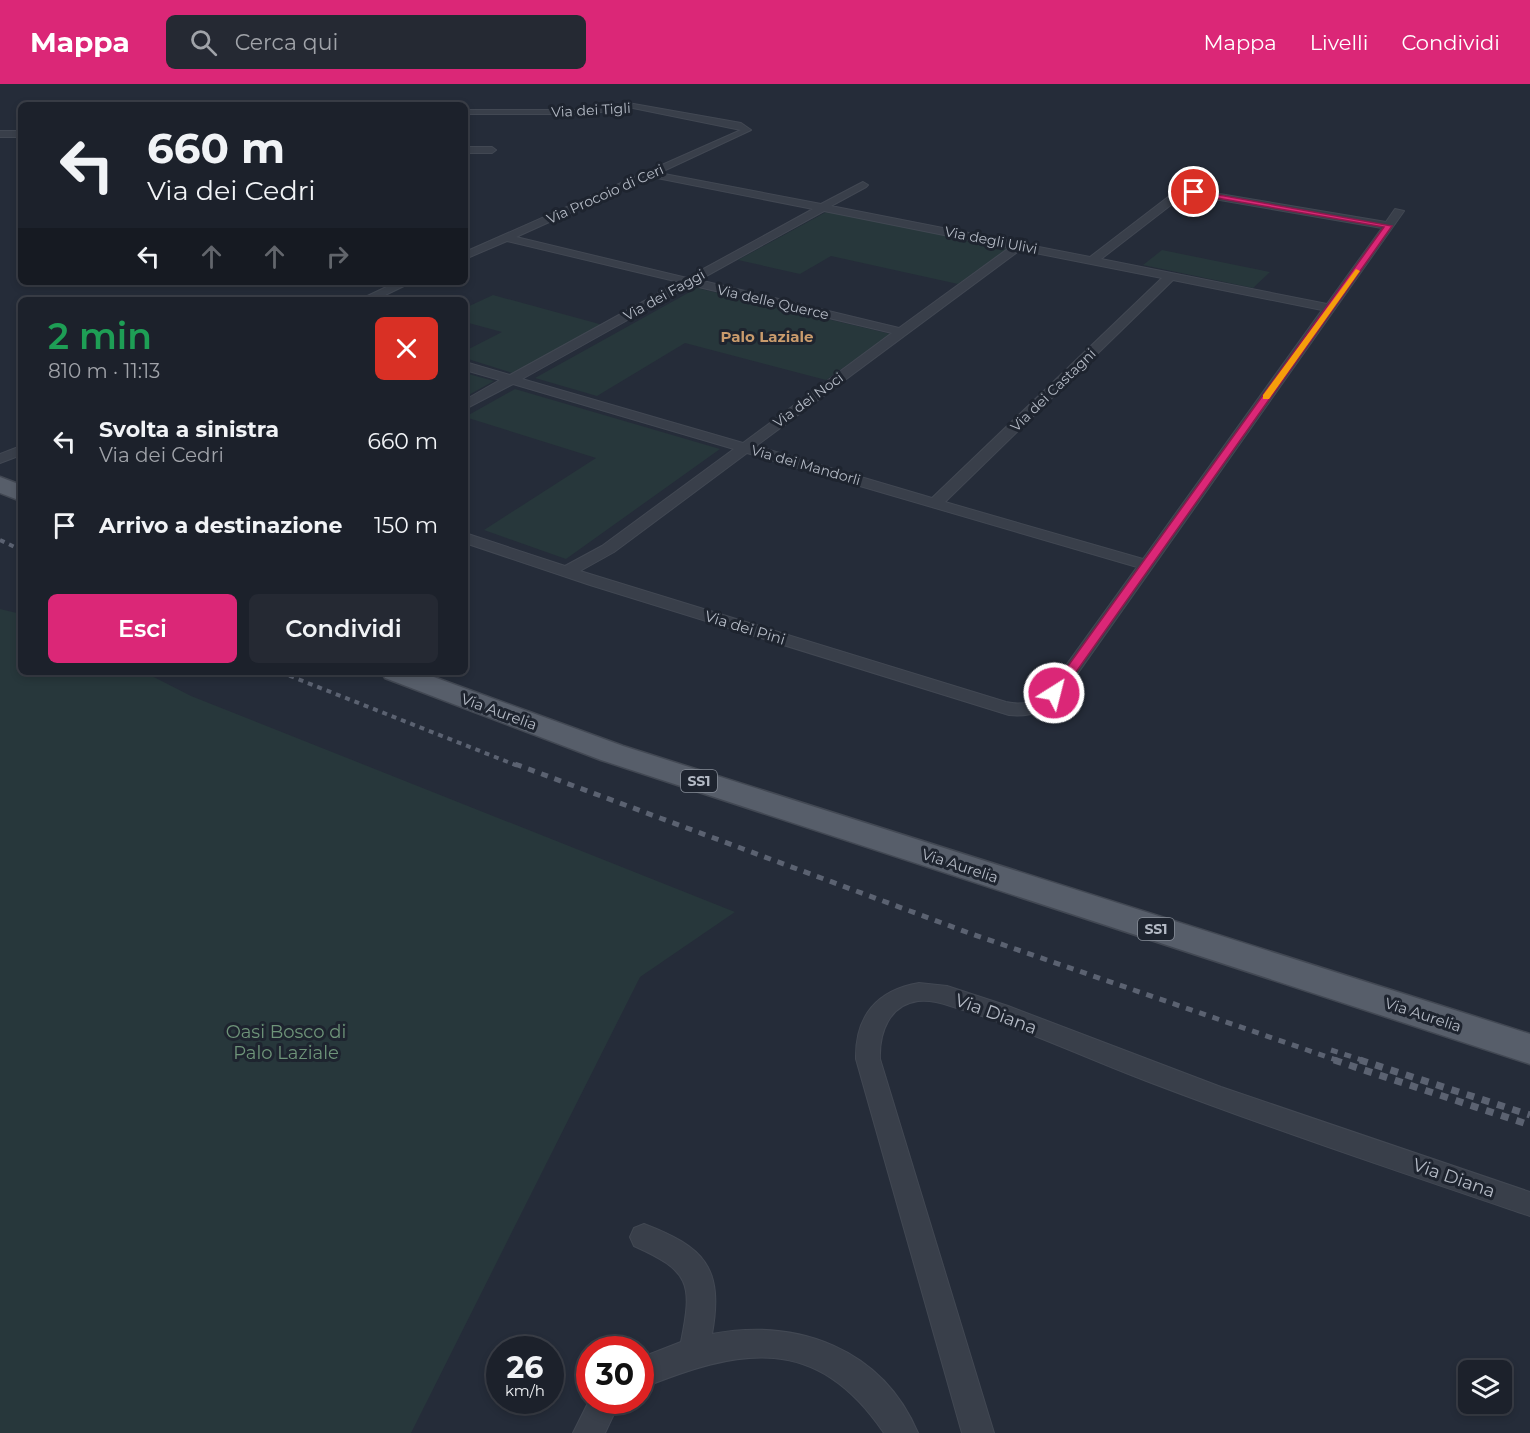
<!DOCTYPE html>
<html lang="it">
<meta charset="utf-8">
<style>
body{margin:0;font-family:Montserrat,sans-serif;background:#252933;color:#f1f3f6;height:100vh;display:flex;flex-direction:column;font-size:22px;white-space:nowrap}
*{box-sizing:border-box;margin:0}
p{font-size:20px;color:#a0a3a9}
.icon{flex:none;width:33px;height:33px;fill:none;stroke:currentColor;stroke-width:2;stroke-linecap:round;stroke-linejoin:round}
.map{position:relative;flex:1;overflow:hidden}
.sheet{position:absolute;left:18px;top:213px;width:450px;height:378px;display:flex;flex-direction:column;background:#1c212b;border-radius:9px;box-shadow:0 3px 9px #0003,0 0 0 2px #3a3e47}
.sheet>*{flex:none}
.banner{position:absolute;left:18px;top:18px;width:450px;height:183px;border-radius:9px;box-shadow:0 3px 9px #0003,0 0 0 2px #3a3e47;background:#1c212b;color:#f1f3f6;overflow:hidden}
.buttons{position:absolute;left:1458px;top:1276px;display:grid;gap:12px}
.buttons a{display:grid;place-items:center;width:54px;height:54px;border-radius:9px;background:#1c212b;box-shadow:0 3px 9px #0003,0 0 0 2px #3a3e47;font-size:30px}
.speed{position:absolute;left:486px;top:1252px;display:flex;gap:12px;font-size:30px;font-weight:700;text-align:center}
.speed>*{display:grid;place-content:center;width:78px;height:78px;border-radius:50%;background:#1c212b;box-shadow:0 3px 9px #0003,0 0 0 2px #3a3e47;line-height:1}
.speed small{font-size:15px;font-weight:400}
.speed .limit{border:9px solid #d22;background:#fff;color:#111}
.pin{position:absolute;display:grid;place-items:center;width:51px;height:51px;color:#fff;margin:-26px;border:3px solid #fff;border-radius:50%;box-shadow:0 2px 6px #0007}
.me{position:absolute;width:66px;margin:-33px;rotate:36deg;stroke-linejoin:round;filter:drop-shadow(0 0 4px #0008)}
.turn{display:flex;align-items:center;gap:21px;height:126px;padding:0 30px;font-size:27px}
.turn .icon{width:78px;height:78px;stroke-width:2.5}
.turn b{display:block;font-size:42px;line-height:51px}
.lanes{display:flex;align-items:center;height:57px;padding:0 30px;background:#0003;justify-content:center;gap:30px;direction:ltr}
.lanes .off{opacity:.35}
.round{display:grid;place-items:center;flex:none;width:63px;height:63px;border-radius:9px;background:#252933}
.head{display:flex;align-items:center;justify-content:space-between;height:102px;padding:0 30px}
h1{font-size:36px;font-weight:600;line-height:45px;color:#1e9e55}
.cta{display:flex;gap:12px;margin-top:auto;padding:12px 30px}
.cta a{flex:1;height:69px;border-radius:9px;background:#db2777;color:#fff;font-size:24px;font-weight:600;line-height:69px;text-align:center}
.cta a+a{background:#252933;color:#f1f3f6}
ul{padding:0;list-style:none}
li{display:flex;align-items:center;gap:18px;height:84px;padding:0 30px}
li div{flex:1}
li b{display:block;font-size:22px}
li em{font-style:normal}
header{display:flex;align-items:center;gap:36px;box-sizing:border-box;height:84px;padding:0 30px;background:#db2777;color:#fff}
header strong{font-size:28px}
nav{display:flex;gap:33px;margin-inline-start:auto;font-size:21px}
.search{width:420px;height:54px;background:#252933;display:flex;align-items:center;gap:15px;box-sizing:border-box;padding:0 21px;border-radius:9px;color:#a0a3a9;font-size:22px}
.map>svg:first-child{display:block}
</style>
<header>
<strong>Mappa</strong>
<div class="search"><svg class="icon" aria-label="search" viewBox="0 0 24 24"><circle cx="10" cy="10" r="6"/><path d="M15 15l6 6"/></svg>Cerca qui</div>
<nav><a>Mappa</a><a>Livelli</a><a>Condividi</a></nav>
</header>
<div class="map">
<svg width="1530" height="1349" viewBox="0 0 1530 1349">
<rect width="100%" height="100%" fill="#252c39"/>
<!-- green -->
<path fill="#27373b" d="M828,127L1010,163L958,200L831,172L800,190L738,176Z
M1162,166L1270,188L1253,204L1143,181Z
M697,204L891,250L826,296L685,259L597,312L535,294Z
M493,211L603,241L512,289L465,274V267L502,248L465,238V224Z
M465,289L494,297L465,313Z
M515,305L720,365L566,475L484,446L596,374L465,333Z
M0,525L21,530V588H144L191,612L735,828L640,893L411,1349H0Z"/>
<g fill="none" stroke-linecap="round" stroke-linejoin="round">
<!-- minor casing -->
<g stroke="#424853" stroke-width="2">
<path id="minor" d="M628,19L741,39L751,46L659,89L821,120L863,98L868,101L866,103L831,122L1090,173L1176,107L1184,104L1386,138L1395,125L1404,127L1061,613C1047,628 1030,633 1009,631L590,501L465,459V449L565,482L602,462L734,365L513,300L465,325V316L500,296L465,286V278L510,291L679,198L507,157L465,175V168L741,46L628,23L590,30H465V26H590ZM651,92L652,93L813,125L687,194L516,153ZM1185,110L1382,144L1327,220L1101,175ZM824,127L1009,164L899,244L699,196ZM1020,166L1162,194L932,414L756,362ZM1173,196L1322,226L1143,475L945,418ZM690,201L892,249L743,359L522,295ZM747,369L1137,483L1049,605C1035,618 1024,622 1006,618L580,487L614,468Z
M0,47H21V53H0Z
M465,63H492L496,66L492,69H465Z
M397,198H412L375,216H359Z
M21,362V371L0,379V370Z
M919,899L947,902L1008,922L1221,1003L1530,1108V1132C1403,1089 1275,1046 1149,998C1088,975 1029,947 967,927C951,923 935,915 918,917C889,921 879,949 880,975L994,1349H962L856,975C855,932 877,906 919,899Z
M644,1140C704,1163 724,1183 712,1250C797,1234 882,1264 918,1349H884C816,1249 740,1264 640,1305V1274L681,1258C693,1199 690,1187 634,1162L630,1153L634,1144Z
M590,1315L620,1317L605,1349H573Z"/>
</g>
<!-- primary casing -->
<g stroke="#424853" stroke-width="3">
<path id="primary" d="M0,393L21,401V417L0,409Z
M381,588H420L623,662L1530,950V980L601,676L385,594Z"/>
</g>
<!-- minor -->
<use href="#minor" fill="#393f4a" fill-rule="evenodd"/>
<!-- primary -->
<use href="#primary" fill="#575e6a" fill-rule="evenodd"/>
<!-- rail-far2 -->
<path stroke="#5b6271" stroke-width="4" stroke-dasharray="5 5" stroke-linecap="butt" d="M0,456L21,466
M280,588L518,682"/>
<!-- rail-far1 -->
<path stroke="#5b6271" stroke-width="5" stroke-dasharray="7 7" stroke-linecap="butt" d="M515,680L969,849L1339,977
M1331,966L1365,977"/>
<!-- rail -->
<path stroke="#5b6271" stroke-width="7" stroke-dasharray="8 8" stroke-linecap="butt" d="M1334,976L1530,1041
M1360,976L1530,1031"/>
</g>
<!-- route -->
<path fill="#db2777" stroke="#8e194d" stroke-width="1.5" d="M1191,106L1392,142L1059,612H1050L1048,609L1050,607L1384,143L1194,110Z"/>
<!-- slow -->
<path fill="#f59e0b" d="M1356,185L1360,187L1269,315H1263V311Z"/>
<g text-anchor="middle" stroke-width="6" stroke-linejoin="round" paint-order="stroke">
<!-- far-street labels -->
<g font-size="14" fill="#b4bac5" stroke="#1e242f">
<text transform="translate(591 26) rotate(-3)" y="5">Via dei Tigli</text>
<text transform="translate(605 110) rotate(-24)" y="5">Via Procoio di Ceri</text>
<text transform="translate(991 156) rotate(11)" y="5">Via degli Ulivi</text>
<text transform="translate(664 211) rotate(-29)" y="5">Via dei Faggi</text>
<text transform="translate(773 218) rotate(13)" y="5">Via delle Querce</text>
<text transform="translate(1053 306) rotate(-44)" y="5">Via dei Castagni</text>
<text transform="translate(808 316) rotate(-36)" y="5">Via dei Noci</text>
<text transform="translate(806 381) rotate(16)" y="5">Via dei Mandorli</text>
</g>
<!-- shield labels -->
<g fill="#1e242f" stroke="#878d98" stroke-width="1.5">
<rect x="681" y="686" width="36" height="22" rx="4.5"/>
<rect x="1138" y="834" width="36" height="22" rx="4.5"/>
</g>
<g font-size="14" font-weight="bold" fill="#b4bac5">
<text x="699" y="702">SS1</text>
<text x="1156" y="850">SS1</text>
</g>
<!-- far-quarter labels -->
<g font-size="15" font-weight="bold" fill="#c99b6c" stroke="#1e242f">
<text x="767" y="258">Palo Laziale</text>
</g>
<!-- street labels -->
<g font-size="15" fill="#b4bac5" stroke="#1e242f">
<text transform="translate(745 544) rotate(17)" y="5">Via dei Pini</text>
<text transform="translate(499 628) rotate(20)" y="5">Via Aurelia</text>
<text transform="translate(960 782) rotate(18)" y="5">Via Aurelia</text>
<text transform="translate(1423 931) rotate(18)" y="5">Via Aurelia</text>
</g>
<!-- near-street labels -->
<g font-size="18" fill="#b4bac5" stroke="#1e242f">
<text transform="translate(996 930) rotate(20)" y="6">Via Diana</text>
<text transform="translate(1454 1094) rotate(19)" y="6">Via Diana</text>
</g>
<!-- near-park labels -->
<g font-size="18" fill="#6e9479" stroke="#1e242f">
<text x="286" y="954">Oasi Bosco di<tspan x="286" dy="21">Palo Laziale</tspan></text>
</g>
</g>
</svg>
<div class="buttons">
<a><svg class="icon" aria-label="layers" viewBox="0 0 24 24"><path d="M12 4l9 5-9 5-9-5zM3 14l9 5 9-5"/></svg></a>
</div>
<div class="speed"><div>26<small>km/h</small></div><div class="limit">30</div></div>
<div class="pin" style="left:1194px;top:108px;background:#d93025"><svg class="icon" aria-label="arrive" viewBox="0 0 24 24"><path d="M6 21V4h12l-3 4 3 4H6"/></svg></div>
<svg class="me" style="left:1054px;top:609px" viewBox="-20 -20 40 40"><circle r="17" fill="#db2777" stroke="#fff" stroke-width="3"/><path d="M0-11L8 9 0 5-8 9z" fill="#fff"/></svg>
<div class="banner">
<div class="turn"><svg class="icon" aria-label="left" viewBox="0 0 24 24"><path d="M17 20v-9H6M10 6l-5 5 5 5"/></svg><div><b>660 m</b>Via dei Cedri</div></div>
<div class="lanes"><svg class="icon" aria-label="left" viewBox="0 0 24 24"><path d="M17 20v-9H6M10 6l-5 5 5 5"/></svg><svg class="icon off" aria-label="ahead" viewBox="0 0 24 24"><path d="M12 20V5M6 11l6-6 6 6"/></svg><svg class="icon off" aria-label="ahead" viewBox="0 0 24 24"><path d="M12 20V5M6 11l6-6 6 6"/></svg><svg class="icon off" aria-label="right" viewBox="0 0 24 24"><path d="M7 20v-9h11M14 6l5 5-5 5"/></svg></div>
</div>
<section class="sheet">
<div class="head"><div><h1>2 min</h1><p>810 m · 11:13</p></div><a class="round" style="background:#d93025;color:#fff"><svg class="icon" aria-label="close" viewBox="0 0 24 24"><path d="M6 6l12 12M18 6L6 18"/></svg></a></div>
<ul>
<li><svg class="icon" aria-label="left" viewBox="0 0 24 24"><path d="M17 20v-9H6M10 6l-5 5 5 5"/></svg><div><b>Svolta a sinistra</b><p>Via dei Cedri</p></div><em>660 m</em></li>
<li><svg class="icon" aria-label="arrive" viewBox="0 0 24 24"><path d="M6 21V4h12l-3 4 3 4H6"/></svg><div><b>Arrivo a destinazione</b></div><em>150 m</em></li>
</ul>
<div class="cta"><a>Esci</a><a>Condividi</a></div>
</section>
</div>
